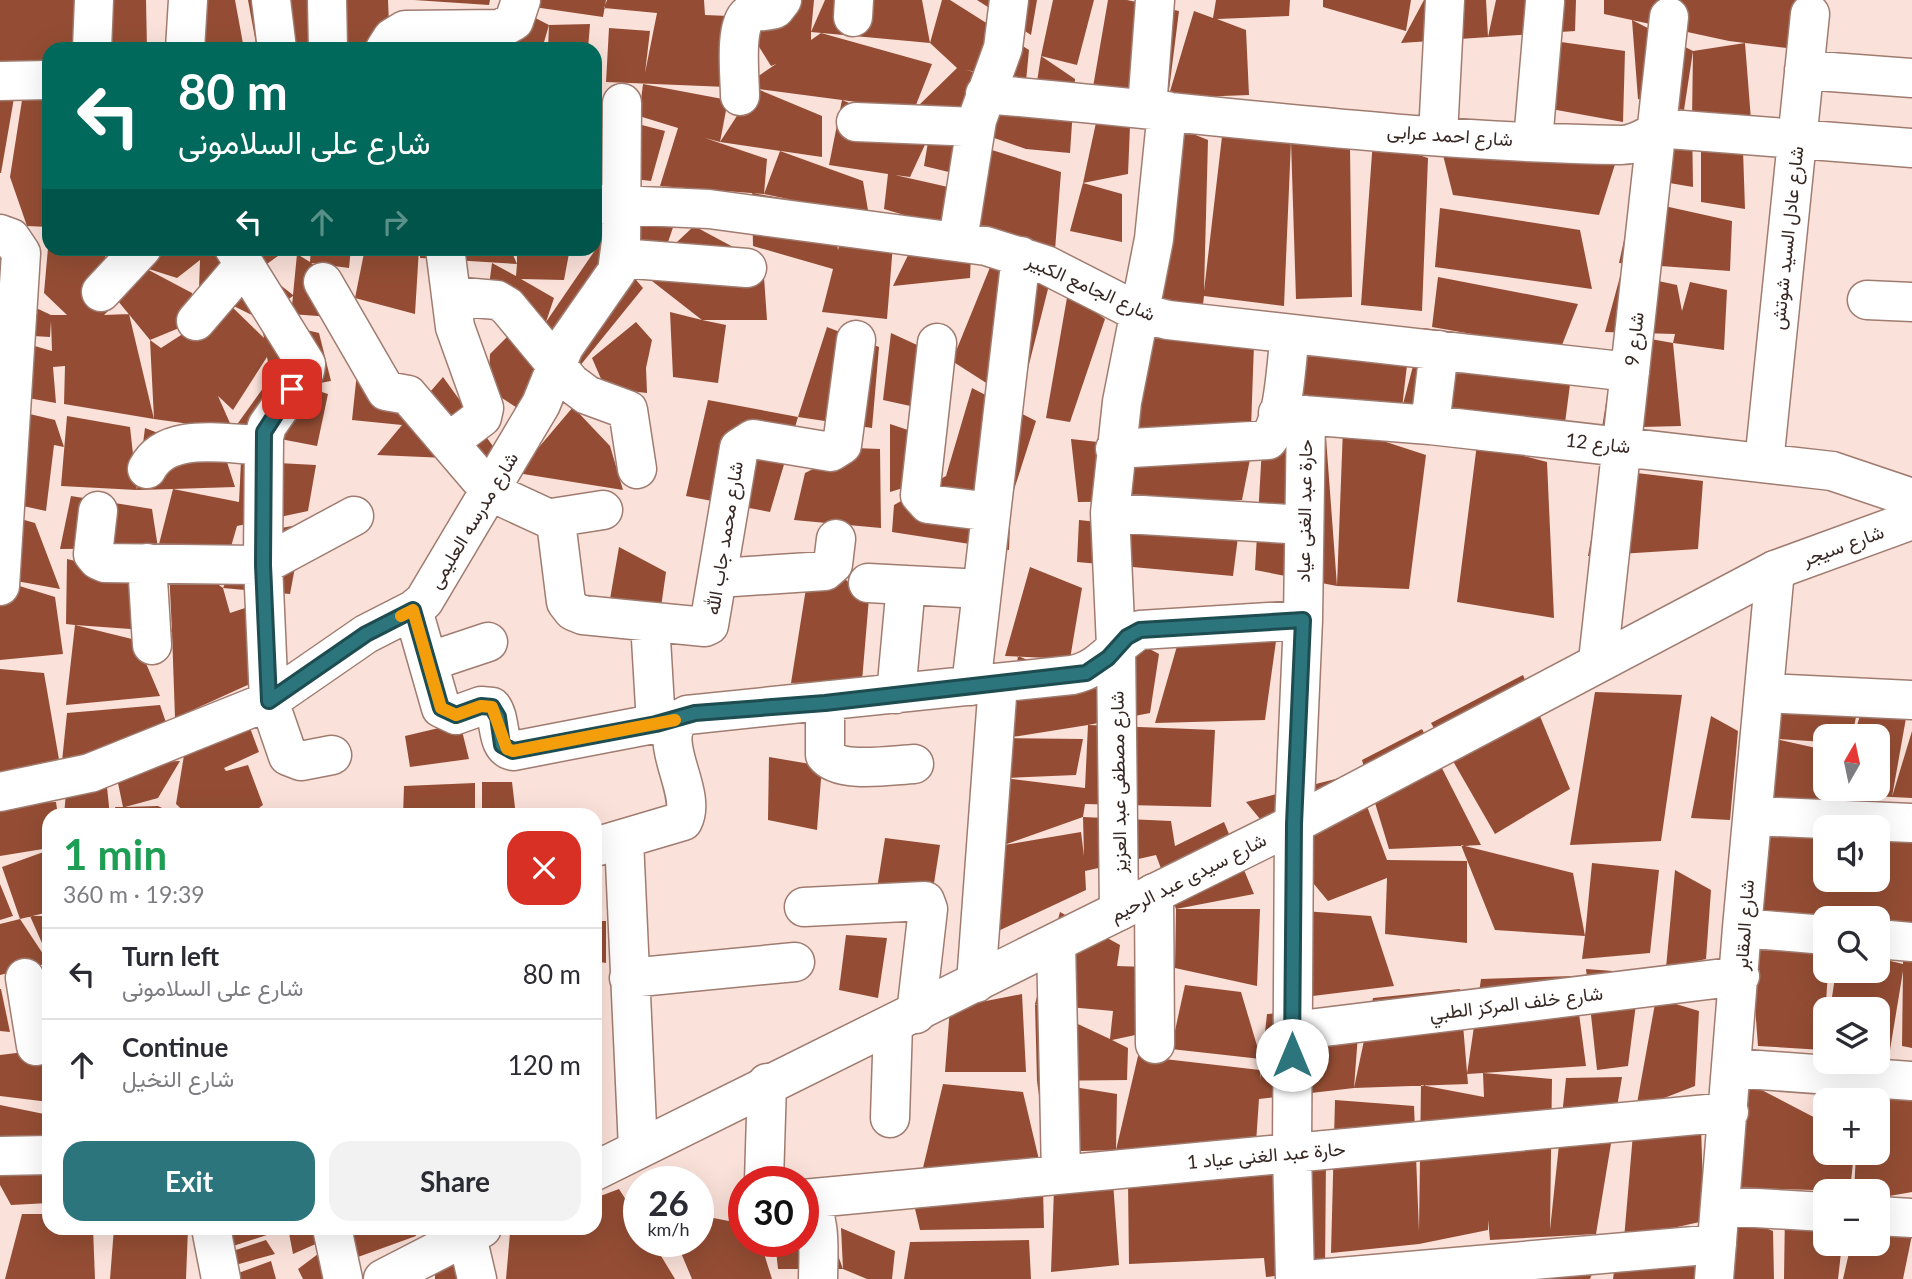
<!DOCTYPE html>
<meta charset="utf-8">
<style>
body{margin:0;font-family:Lato,Vazirmatn,sans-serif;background:#f2f2f3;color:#2b2b33;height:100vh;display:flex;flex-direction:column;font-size:26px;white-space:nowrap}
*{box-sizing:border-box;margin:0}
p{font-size:23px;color:#7c7c81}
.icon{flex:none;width:38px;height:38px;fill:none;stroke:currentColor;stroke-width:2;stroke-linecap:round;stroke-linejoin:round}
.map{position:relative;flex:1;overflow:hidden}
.panel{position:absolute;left:42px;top:808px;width:560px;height:427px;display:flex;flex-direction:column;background:#fff;border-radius:21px;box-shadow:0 7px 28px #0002}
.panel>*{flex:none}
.banner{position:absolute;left:42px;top:42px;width:560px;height:214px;border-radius:21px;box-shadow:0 7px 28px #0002;background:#00695c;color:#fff;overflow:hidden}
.needle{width:46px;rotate:9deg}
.controls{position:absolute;left:1813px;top:724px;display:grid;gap:14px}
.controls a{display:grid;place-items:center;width:77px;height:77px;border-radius:14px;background:#fff;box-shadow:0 7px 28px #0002;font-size:35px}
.speed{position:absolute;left:623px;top:1166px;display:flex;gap:14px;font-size:35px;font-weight:700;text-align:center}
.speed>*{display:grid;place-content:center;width:91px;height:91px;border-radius:50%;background:#fff;box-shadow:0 7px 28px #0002;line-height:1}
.speed small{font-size:18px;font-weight:400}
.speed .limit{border:10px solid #d22;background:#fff;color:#111}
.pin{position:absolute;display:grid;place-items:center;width:60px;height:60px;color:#fff;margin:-30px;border-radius:14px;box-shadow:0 4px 10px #0006}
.me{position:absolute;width:77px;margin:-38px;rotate:0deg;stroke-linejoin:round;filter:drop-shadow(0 0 5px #0008)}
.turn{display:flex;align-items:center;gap:24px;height:147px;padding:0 21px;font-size:32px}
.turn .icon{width:91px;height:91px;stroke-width:2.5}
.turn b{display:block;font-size:49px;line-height:60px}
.lanes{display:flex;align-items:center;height:66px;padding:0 21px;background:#0003;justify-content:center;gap:35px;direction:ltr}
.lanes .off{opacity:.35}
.round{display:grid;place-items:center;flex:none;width:74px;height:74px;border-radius:21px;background:#f2f2f3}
.headline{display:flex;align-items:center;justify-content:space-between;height:119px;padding:0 21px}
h1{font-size:42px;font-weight:700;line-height:52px;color:#1e9e55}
.button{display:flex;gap:14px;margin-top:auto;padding:14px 21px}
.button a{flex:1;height:80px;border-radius:21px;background:#2c757c;color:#fff;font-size:28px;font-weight:700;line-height:80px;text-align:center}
.button a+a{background:#f2f2f3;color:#2b2b33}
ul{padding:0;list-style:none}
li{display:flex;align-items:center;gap:21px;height:91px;padding:0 21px;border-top:2px solid #e1e1e2}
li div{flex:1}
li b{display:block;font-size:26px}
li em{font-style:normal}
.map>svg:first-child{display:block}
</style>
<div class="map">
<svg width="1912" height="1279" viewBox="0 0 1912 1279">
<rect width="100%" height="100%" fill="#fae1d9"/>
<!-- building -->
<path fill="#944d34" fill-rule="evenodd" d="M0,0H146L147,49H49V66L0,69Z
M195,0H235L244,49H194Z
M248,0H310L318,49H257Z
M328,0H388L389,24L374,49H323Z
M414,0H490L489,5Z
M521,0H606L603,17L520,5Z
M607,0H704L705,15L729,16L757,77L776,64L771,66L736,10L740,0H814L811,32L825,0H922L930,43L942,0H950L1029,50L1026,81L966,70L1036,88L1041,56L1075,79L1070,153L1026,149L914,110L957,68L930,43L811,32V40L821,33L932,64L914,110L842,100L929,136L910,177L895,175L948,187V228L884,209L888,174L829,165L842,100L751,88L606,82L609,28L650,31L645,73L657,13L604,8Z
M977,0H1037L1031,35Z
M1053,0H1094L1077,65L1041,56Z
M1108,0H1127L1179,11L1168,98L1092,93Z
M1216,0H1290L1289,16L1217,19L1246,30L1249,95L1168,98L1194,11L1213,18Z
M1323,0H1411L1406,31L1323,7Z
M1424,0H1486L1488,37L1496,0H1576L1575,31L1401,43Z
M1604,0H1797L1787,48L1729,41L1604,14Z
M502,1L549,25L590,24L588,49H548L549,25L542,49H492Z
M1632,20L1693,51L1684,110L1638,99Z
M1561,42L1625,51L1623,122L1551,109Z
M1745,43L1751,120H1692L1693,187L1634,177L1692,120L1693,51Z
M25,81L49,87V227L27,226L10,177Z
M643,84L728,100L720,142L705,138L767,159L764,194L780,151L863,181L869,216L894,232L887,319L822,312L833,269L753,246L752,193L793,200L764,194L660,186L678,128L639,116ZM831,208L848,211L838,250Z
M755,88L822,116V157L720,142Z
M0,97L14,98L1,173H0Z
M1100,104L1130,126L1128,174L1083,183Z
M634,123L665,131L651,181L627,178Z
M1173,126L1208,140L1204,291L1223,128L1350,148L1352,297L1296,299L1291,141L1284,306L1204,296L1203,304L1158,301Z
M1438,135L1617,158L1599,215L1453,195Z
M929,136L962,144L957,174L924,166Z
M616,138V189L680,207L667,245L595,239L596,139Z
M1373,140L1428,158L1422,311L1361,305Z
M1701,140L1743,150L1745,209L1701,202Z
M992,150L1061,172L1055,250L975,227Z
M1083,183L1122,194V242L1070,231Z
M1633,199L1732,221L1730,271L1619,263Z
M1440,208L1580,230L1592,289L1435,267Z
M694,226L763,263L767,320H702L726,325L718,383L673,377L670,312L702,320L643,274Z
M602,240L643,288L579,367L546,322Z
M912,247L971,254L970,278L893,286Z
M48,248H82L105,255L106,248H197L200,256V248H289L260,269L293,295L297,254L310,262L311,248H351L349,268L311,263L349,286L344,318L291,314L293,296L260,319L199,289L200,260L177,278L105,255L118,301L104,315L129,314L154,419L64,404L65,366L53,367L56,403L0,393V336L52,351L51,321L50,337L0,334V291L51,315H67L44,293Z
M365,248H419L415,314L355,298Z
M420,248H510L517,264V248H570L564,280L521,279L554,298L546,322L486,308L492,263L516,276L517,264L420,258Z
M993,260L1049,285L1019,404L952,361Z
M141,266L192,293L196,321L150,340L118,301Z
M1621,273L1677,285L1682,311L1690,282L1727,290L1724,350L1673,343L1675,334L1605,332Z
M1438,277L1578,304L1562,345L1575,346L1565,423L1288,398L1296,345L1407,365L1402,408L1423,328L1472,334L1432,327Z
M1068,292L1105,319L1070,422L1046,418Z
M229,304L264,338L260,319L319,333L331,381L303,386L328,394L317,446L233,430L271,377L267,357L233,410L218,396L233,430L154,419L150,340L161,348Z
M636,322L652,340L646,368L647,393L605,388L592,358Z
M1117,325L1254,344L1251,428L1100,432Z
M827,327L879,347L872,428L798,417L770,512L686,496L708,400L798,417Z
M512,332L550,376L525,413L488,389L490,354Z
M891,333L952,361L947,414L883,400Z
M1617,333L1673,343L1681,426L1602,428Z
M358,363L405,421L443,377L495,449L493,460L377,455L402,425L352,420Z
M972,388L1036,421L1011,499L1009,550L892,532L894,505L946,476Z
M0,407L55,420L64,447L54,445L46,511L0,501Z
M573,407L610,446L623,490L517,473Z
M1264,412L1326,438L1337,586L1343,428L1426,455L1409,589L1337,586L1255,570Z
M67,416L130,427L137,490L61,486Z
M890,424L941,441L903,488L890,492Z
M145,428L226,459L235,487L173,489L239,502L241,461L316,465L308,511L237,526L230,550L168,548L223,588L249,534L303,524L290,594L223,588L230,613L248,607L252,683L175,718L172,632L75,625L136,640L160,696L66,705L75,625L66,624L67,559L161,582L172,632L168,548H158L173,489L137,490Z
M1071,439L1250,459L1242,500L1078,502Z
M1477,444L1547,462L1554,618L1457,602Z
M855,448L880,449L881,528L794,520L805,473Z
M1604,469L1703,481L1698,549L1588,556Z
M71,496L152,509L158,548L60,549Z
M0,513L35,523L60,589L0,578Z
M1079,520L1238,537L1233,576L1077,562Z
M619,547L666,572L661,607L610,599Z
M1030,567L1082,588L1070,659L1005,656Z
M0,580L55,597L63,654L0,660Z
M846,580L869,598L862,681L791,683L807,582Z
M1101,623L1159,654L1150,713L1088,725L1215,730L1211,807L1085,804L1083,817L1004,845V778L1006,738L1083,739L1076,775L1004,778L1085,788L1088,725L1006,738L1018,656L1093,687Z
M1277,634L1265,720L1155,723L1179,639Z
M0,669L44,673L61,771L67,713L160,705L172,740L61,771L0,777Z
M1523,675L1570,789L1495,834L1431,723Z
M1595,692L1682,695L1661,841L1570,845Z
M1866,698L1906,718L1892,797L1912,731V798L1834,794L1833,802L1774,804L1776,739L1825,750V789H1878V737H1853Z
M1772,704L1858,707L1852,737H1825V742L1776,739Z
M185,713L250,728L259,752L224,768L226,771L248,765L263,805L248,816H189L176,804L186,743Z
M1711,716L1738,731L1730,820L1691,818Z
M460,723L469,759L410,767L405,736Z
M1422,729L1481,845L1389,849L1362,760Z
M769,757L822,766L817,830L768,820Z
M180,761L158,798L125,807L158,806L179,816H117L115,807H123L114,764Z
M1355,774L1387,860L1467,861V943L1385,934L1387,878L1328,901L1246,802Z
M482,782H512L516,816H482Z
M475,783V816H403L404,786Z
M107,787L110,816H64L66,792Z
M56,802L58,816H49V848L0,856V804Z
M1083,817L1171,821L1175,846L1224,822L1254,894L1176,909L1156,855L1085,871L1086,890L996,932L1004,845L1081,832L1084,856Z
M1766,828L1825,829V880H1878V833L1912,836V927L1878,923V919L1761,913Z
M885,838L940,845L932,896L876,895Z
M1461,845L1573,873L1585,936L1592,863L1659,870L1650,953L1582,959L1585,936L1495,930Z
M49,850V912L20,919L2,867Z
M1675,870L1711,890L1706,959L1666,968Z
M0,884L13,916L0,920Z
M1176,909H1260L1257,986L1175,968Z
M1277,909L1371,916L1394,986L1280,1000Z
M1060,912L1120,945L1117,966L1175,968L1168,1028L1112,1040L1128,1048L1127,1080L1037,1081L1117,1094L1116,1150L1138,1056L1260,1070V1080L1267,1014L1360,1008L1354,1088L1373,998L1460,989L1468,1084L1354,1088L1259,1099L1256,1143L1116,1150L1047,1152L1037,1081L1035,1004L1110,1039L1113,1011L1035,1004Z
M30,916H49V959Z
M20,919L49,963L0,975V924Z
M595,921H606V963L595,961Z
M846,935L887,938L878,998L839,990Z
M1750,940L1825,953L1828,971L1823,1050L1758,1046Z
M1903,953L1912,954V1048L1902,1046L1903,971L1890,1050H1878V1010H1830L1836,971H1878V958L1903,964Z
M1586,969L1640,973L1628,1066L1597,1070Z
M1574,976L1586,1066L1483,1073L1552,1079L1550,1230L1566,1078L1622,1077L1596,1234L1490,1240L1488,1220V1230L1419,1244L1331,1253L1335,1100L1414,1106L1419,1231L1421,1085L1484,1097L1483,1073L1467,1074L1481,979Z
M1185,985L1241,992L1261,1059L1171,1049Z
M0,989H1L10,1032L0,1031Z
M1022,994L1026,1072H945L950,1008Z
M1656,998L1699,1011L1695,1086L1636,1109Z
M49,1049V1102L0,1096V1055Z
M1859,1078L1912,1092V1192L1878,1198V1192H1854L1856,1153H1878V1101H1858Z
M943,1084L1023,1092L1039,1160L922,1172Z
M1750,1084L1825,1123V1153H1854L1850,1191L1739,1188Z
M0,1105L49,1115V1140L0,1137Z
M1701,1126L1704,1221L1624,1239L1633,1134Z
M49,1141V1203L11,1205L0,1185V1143Z
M1326,1156L1325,1271L1266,1277L1264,1258L1129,1264L1128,1182Z
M1113,1182L1119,1265L1051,1272L1054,1189Z
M1043,1188L1044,1228L920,1230L912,1196Z
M619,1189L639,1220V1241H652L675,1279H506L510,1233L522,1228H595V1198Z
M1785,1210L1825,1226V1244H1842L1838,1279H1784Z
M22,1214H49V1228H93L95,1279H5Z
M698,1215L744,1224V1241H760L772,1279H692L676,1241H698Z
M1735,1216L1773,1231L1774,1279H1728Z
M114,1228H188L186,1279H110Z
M226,1228H265L267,1235L224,1249Z
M288,1228H325L327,1239L293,1254Z
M340,1228H413L416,1236L347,1261Z
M841,1228L895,1251L892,1279H867L843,1269Z
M1878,1232L1912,1235L1903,1279H1843L1851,1244H1878Z
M831,1236L843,1269H778L775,1241Z
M266,1240L275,1254L228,1267L224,1254Z
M1029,1240L1031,1279H904L910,1242Z
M326,1248L334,1279H303L298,1269Z
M463,1255L468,1279H435V1269Z
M271,1261L276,1279H235L233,1275Z
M1699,1264L1696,1279H1613L1614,1272Z
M1594,1269L1590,1279H1487Z"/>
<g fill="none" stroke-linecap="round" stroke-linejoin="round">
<!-- minor casing -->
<g stroke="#a07c70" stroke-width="41">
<path id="minor" d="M271,0L277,49
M327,0L328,49
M853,17L854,0
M92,49L94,0
M185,49L188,0
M385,49L392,38L405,30L500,29L514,21L521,0
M1804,70L1912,78
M0,81L49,80
M985,94C1194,112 1410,142 1620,145C1639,146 1652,130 1669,129L1912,148
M740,96C740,78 734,26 748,15C755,10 767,12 775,9L782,0
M1147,108L1155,0
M856,122L976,127
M1438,135L1445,0
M1533,141L1545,2
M595,204L709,209L986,246L1046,265L1140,313L1168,320L1630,372
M0,234L11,238L21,253L0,586
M958,240L977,120L1003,48L1009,0
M234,248L306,364L305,371L267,426L264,437L263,565L269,701L288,756L301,761L332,755
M445,248L455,327L484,408L482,417L449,442
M620,258L747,268
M323,282L386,391L408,395L491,492L556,522L566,602L573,611L583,615L705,627L709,625L739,448L753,439L831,452L842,445L856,340
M101,292L142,248
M451,296L497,300L507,306L571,383L587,395L628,410L637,469
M1867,300L1912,302
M196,321L244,265
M937,343L920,495L928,504L991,512
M1278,413L1430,425L1832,471L1912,498
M1430,425L1439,350
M1115,449L1268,440C1285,419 1286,362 1290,334
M1764,463L1810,14
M147,469C167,430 227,445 264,445
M98,511L93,554L98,560L105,563L263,565L354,516
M1110,513L1304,525
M552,518L603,510
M147,563L152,645
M718,578L825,571L833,564L836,539
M868,583L982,589
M413,610L441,708L456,715L481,706L492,707C502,720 495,747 513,751L679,719
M650,622L656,724
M1598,661L1669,17
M428,662L488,642
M971,686L1021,256
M1765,693L1912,700
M896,694L906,585
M825,703V755C839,774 892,765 914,764
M0,792L90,773L269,701L366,634L413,610L424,601L541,404L564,347L617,271L621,242L622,103
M1754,816L1912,823
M624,840L638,1149
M595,847L683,821C699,790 649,734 687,715L1072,675C1103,669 1114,644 1140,630L1303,620
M1154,893L1155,1044
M804,907L925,901L928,909L916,1014
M1119,911L1116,646L1110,513L1122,402L1154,239L1167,111
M1742,928L1825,935
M1878,939L1912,942
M1056,943L1061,1174
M25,978L36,1046
M629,978L795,962
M976,983L998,683
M1292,1031L1740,976
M1732,1068L1912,1081
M890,1118L893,1024
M0,1156L49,1155
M764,1181L767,1083
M803,1199L1729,1112
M803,1200C823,1209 818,1259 818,1279
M1721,1206L1825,1212
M1878,1216L1912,1218
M211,1228L221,1279
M332,1228L343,1279
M465,1228L477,1279
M1295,1279L1292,1152L1294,824L1303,620L1306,415
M1317,1279L1717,1244
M1714,1279L1742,928L1775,570"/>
</g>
<!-- secondary casing -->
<g stroke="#a07c70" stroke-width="41">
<path id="secondary" d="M595,1171L1294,824L1775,570L1912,520
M383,1279L482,1228"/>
</g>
<!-- minor -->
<use href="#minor" stroke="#fff" stroke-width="38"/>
<!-- secondary -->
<use href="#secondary" stroke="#fff" stroke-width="38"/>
</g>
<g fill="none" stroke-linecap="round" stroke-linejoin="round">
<!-- route casing -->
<g stroke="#1d4c51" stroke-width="18">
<path id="route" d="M292,389L264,432L263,565L269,701L366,634L413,610L441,708L456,715L481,706L492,707L498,717L502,745L513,751L656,724L695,713L825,703L1086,673L1108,658L1127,637L1140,630L1303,620L1294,824L1292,1055"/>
</g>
<!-- route -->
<use href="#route" stroke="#2c757c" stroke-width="12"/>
<!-- slow -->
<path stroke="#f59e0b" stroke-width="12" d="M401,616L413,610L441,708L456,715L481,706L492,707L507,749L513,751L675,720"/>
</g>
<g text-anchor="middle" stroke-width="7" stroke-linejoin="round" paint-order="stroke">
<!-- street labels -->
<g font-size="19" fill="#382823" stroke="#fff">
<text transform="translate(1450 135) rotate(4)" y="7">شارع احمد عرابى</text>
<text transform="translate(1787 238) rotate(-84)" y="7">شارع عادل السيد شوتش</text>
<text transform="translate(1091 287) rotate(24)" y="7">شارع الجامع الكبير</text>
<text transform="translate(1634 339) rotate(-84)" y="7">شارع 9</text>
<text transform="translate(1598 443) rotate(6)" y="7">شارع 12</text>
<text transform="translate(1304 511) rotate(-89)" y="7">حارة عبد الغنى عياد</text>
<text transform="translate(473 520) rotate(-59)" y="7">شارع مدرسه العليمى</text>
<text transform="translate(724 538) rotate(-81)" y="7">شارع محمد جاب الله</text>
<text transform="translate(1843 545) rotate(-20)" y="7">شارع سيجر</text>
<text transform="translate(1118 782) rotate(-91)" y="7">شارع مصطفى عبد العزيز</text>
<text transform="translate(1188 877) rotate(-27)" y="7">شارع سيدى عبد الرحيم</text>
<text transform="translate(1744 925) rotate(-86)" y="7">شارع المقابر</text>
<text transform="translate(1516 1003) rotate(-7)" y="7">شارع خلف المركز الطبي</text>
<text transform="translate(1266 1155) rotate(-5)" y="7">حارة عبد الغنى عياد 1</text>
</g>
</g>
</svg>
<div class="controls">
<a><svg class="needle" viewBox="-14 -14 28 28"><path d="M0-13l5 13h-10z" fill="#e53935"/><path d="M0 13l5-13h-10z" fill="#7c7c81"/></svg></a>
<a><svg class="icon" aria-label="sound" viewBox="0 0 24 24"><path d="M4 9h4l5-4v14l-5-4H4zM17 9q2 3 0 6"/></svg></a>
<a><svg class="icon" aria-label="search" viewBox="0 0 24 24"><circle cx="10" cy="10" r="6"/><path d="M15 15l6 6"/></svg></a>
<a><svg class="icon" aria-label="layers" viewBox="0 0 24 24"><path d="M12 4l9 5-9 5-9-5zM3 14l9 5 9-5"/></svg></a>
<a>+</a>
<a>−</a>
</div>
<div class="speed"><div>26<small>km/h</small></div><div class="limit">30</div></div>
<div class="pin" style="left:292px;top:389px;background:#d93025"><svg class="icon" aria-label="arrive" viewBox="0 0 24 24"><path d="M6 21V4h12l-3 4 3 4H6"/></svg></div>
<svg class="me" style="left:1292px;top:1055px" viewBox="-20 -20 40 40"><circle r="19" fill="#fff"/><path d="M0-13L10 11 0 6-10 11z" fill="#2c757c"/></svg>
<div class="banner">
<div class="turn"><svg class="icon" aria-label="left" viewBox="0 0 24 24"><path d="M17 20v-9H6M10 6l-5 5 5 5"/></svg><div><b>80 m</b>شارع على السلامونى</div></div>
<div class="lanes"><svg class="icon" aria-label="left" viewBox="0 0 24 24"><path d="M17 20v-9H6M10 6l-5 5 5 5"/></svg><svg class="icon off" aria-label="ahead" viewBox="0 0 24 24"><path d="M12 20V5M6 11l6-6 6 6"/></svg><svg class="icon off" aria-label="right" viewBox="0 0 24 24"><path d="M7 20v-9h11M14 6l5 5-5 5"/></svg></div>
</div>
<section class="panel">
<div class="headline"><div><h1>1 min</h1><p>360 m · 19:39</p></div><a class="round" style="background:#d93025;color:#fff"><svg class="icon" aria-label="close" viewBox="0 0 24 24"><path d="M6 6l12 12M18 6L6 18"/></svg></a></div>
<ul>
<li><svg class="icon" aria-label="left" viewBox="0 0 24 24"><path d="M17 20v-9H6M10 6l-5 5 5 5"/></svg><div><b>Turn left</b><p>شارع على السلامونى</p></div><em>80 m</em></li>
<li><svg class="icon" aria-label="ahead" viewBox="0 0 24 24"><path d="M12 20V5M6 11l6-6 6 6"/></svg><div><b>Continue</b><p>شارع النخيل</p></div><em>120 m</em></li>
</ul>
<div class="button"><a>Exit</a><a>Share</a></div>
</section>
</div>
